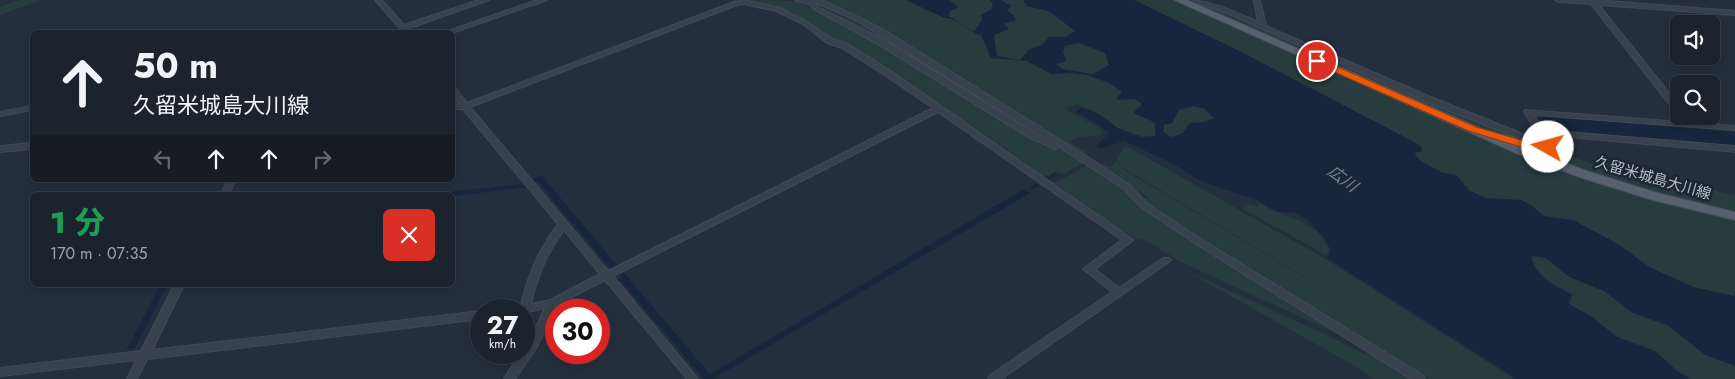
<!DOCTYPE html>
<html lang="ja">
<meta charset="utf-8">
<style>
body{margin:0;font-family:Jost,"Noto Sans JP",sans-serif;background:#282f3a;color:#f1f3f6;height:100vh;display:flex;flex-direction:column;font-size:19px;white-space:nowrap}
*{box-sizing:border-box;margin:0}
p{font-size:16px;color:#a0a4aa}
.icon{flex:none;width:28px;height:28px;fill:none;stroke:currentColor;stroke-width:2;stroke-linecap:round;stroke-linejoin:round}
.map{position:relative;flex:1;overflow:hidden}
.side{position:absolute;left:30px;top:192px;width:425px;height:95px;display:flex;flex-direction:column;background:#1b232e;border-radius:8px;box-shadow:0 2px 8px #0003,0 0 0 1px #39404a}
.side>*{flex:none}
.guide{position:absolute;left:30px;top:30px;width:425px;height:152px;border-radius:8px;box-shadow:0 2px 8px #0003,0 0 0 1px #39404a;background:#1b232e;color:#f1f3f6;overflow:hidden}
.fabs{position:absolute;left:1670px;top:15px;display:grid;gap:10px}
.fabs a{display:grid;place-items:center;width:50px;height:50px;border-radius:8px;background:#1b232e;box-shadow:0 2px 8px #0003,0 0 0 1px #39404a;font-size:25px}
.speed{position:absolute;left:470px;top:299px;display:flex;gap:10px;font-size:25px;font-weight:700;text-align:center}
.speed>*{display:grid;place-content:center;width:65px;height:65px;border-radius:50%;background:#1b232e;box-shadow:0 2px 8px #0003,0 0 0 1px #39404a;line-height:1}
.speed small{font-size:12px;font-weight:400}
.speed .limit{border:8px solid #d22;background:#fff;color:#111}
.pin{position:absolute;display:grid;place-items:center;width:42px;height:42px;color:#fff;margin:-21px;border:2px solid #fff;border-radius:50%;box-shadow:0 1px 5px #0007}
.me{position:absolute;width:55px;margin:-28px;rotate:277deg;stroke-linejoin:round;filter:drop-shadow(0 0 4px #0008)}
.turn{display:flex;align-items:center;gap:18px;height:105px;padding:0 20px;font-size:22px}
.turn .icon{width:65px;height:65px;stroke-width:2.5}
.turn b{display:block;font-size:35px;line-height:42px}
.lanes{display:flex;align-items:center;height:48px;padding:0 20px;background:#0003;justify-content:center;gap:25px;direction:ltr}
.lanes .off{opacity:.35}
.round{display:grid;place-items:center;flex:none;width:52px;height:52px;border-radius:8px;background:#282f3a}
.headline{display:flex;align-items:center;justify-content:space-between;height:85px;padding:0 20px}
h1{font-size:30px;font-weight:800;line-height:38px;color:#1e9e55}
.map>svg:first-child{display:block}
</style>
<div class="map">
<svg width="1735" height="379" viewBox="0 0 1735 379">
<rect width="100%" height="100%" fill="#242f3e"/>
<!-- green -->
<path fill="#263c3f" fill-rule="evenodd" d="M19,0H42L0,15V7Z
M751,0L795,1L838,20L955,90L1004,122L1039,142L1067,152L1083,163L1064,174L1054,172L1049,175L1042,176L1007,149L845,43C821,36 804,15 780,7C771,4 755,5 751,0Z
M820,0H990L998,12L999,0H1023L1027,6L1049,11L1082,26L1055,47L1084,40L1176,97L1230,110L1188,142L1155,136L1142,137L1117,128L1107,119L1082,107L1078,104L1064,108L1102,130L1100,136L1077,137L1070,142L1088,153L1083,156L881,30Z
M1134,0H1172L1515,153L1627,193L1735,220V291L1733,295L1735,296V379H1691L1678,372L1655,351L1617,337L1592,317L1568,304L1572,294L1548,282L1535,269L1495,207L1243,53Z
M1186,0L1228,13L1539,145H1531L1477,128Z
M815,3L852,18L1049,140L994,109L871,33Z
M1495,136L1535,149L1556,150L1605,169L1647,175L1735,195V213L1657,193L1581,170Z
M1124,147L1130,148L1322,257L1514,379H1430L1235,260L1148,204L1142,199L1149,198L1102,166L1103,164L1111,167L1116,161L1120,166L1117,159ZM1120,166L1378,321L1121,168Z
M1088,165L1122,188L1138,204L1149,213L1335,333L1181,262L1142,238L1138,240L1098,215L1055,183Z
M1258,202C1283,219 1316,217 1329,250L1326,255L1242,209L1247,204L1258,207Z
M1188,272L1318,331L1362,353L1380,358L1413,379H1374L1348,362Z"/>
<!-- water -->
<path fill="#17263c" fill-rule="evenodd" d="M906,0H949L959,7L950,11L949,16L974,32L982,20L981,15L991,10L993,4L990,0H1001L1011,6L1007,10L1013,15L1016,20L1004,24L1009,29L994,35L997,56L1020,60L1030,49L1042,45L1049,37H1066L1075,31L1049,11L1027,6L1023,0H1134L1243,53L1418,144L1422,148L1421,152H1416L1415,154L1419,160L1443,173L1456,175L1470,191L1486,198L1521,200L1531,205L1544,216L1573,220L1620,245L1649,267L1693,287L1735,296V366L1705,355L1669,326L1633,313L1604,291L1569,277L1546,258L1531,256C1536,277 1553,285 1572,294L1569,304L1592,317L1617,337L1655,351L1678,372L1691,379H1517L1327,258L1331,252C1329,240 1307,216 1295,213C1288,211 1282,213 1276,211C1265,206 1256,197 1244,196L1199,180L1172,163L1124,141L1100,149L1096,146L1108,135V131L1076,111L1082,107L1097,113L1117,128L1142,137L1155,136V124C1150,118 1141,118 1134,113L1135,110L1141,106V103L1135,99L1119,100L1116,98L1121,93V91L1109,83L1087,75L1071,73L1051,74L1027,61L991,58L981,35C968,32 957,17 944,18ZM1079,43L1105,53L1109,65L1093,74L1062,69L1056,64L1067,61L1063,52L1065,46ZM1194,106L1205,109L1214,118L1204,122L1190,123L1183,133L1171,137L1163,132L1164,125L1172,123L1179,110Z
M1540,116L1735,132V146L1549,130Z
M542,176L616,264L615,267L610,268L538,182L534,181L535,178Z
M521,184L529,187L453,196L418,195Z
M1024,189L1030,193L713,379H704L621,281L619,282L616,279L622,278L620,275L624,273L709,373H712Z
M160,285H167L135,348L129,350L130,349H127Z"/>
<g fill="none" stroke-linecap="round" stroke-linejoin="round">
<!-- stream -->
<path stroke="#17263c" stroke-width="3" d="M1048,179L1055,174
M1032,188L1037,185"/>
<!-- street casing -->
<g stroke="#414a57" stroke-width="2">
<path id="street" d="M375,0H382L404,25L479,0H489L407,29L409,32H403Z
M537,0H547L452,33L445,32Z
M744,0L780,8L807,22L833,39L848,44L892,72L1131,238L1133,240L1131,242L1095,269L1119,288L1163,258H1169L1171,260L1169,262L1001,379H988L989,376L1112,292L1083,269L1122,240L938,112L613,276L698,379H687L605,280L556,305L537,347L515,379H504L521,352H524V349L529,342L545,308L524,313V310H515L516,307L521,306C527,276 540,248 558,224L463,109H452V105L460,104L452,96V88H455L467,103L734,2ZM744,4L776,11L803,24L827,43L842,48L886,76L933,108L608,271L470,107L737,5ZM564,230L600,274L550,300L531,304C537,277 547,252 564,230Z
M795,0H822L856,16L884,30L1094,161L1130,185L1148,204L1204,241L1424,376L1425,379H1411L1198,245L1142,208L1124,189L1059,147L1056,149L1053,148L1030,138L876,43L814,9L809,4L796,1ZM814,2L852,18L878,34L1046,139L1036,134L882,39L818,7Z
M1186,0C1211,0 1236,12 1258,22L1254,0H1260L1266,26L1433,98L1543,142L1524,112L1525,110L1735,126V130L1534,115L1543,130L1735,146V152L1546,135L1552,144L1551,149L1534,151L1480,133L1479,131L1483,129L1536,145L1427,102L1227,13Z
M1555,0H1595L1735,11V15L1599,5L1679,105V113H1676L1591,4L1558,2Z
M32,106V110L0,116V112Z
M32,143V149L0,152V146Z
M228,180H236L228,195H220Z
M174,285H184L152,350L481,311V319L147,359L137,379H127L136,360L0,376V368L141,351Z"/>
</g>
<!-- primary casing -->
<g stroke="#414a57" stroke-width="2">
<path id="primary" d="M1174,0H1187L1526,148L1587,171L1658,193L1735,212V220L1652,200L1579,177L1518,154Z"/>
</g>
<!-- street -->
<use href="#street" fill="#38414e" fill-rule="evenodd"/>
<!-- primary -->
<use href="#primary" fill="#56606e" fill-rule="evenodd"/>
</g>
<!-- route -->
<path fill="#ea580c" stroke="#983908" d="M1317,58L1476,127L1535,144L1548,143L1553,147L1548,150L1534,151L1469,131L1314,63V59Z"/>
<g text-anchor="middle" stroke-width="5" stroke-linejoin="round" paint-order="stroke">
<!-- street labels -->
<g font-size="15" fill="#b4bcc9" stroke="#1d2633">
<text transform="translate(1653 178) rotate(16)" y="5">久留米城島大川線</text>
</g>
<!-- water labels -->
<g font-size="16" font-style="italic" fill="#6d86a8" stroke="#1d2633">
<text transform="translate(1343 178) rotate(37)" y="6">広川</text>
</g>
</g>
</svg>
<div class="fabs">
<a><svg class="icon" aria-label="sound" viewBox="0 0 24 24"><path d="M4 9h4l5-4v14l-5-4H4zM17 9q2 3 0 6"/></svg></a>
<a><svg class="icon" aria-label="search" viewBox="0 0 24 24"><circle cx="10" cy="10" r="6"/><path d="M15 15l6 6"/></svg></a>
</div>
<div class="speed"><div>27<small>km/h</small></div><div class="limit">30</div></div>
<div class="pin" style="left:1317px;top:61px;background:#d93025"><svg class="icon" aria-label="arrive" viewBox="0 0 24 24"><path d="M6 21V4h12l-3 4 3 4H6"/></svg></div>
<svg class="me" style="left:1548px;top:147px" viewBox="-20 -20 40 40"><circle r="19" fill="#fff"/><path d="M0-13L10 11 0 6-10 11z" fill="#ea580c"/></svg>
<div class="guide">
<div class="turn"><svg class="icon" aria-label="ahead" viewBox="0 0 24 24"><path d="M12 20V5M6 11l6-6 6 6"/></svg><div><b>50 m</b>久留米城島大川線</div></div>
<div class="lanes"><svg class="icon off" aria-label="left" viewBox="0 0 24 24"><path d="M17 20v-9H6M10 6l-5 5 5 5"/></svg><svg class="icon" aria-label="ahead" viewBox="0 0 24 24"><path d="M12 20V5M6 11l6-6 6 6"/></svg><svg class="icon" aria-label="ahead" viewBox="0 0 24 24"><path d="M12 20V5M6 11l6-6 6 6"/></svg><svg class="icon off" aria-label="right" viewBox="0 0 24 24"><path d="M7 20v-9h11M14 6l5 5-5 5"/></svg></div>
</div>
<section class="side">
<div class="headline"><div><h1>1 分</h1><p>170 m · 07:35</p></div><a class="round" style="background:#d93025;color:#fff"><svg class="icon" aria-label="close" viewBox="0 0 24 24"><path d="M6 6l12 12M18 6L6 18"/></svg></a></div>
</section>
</div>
